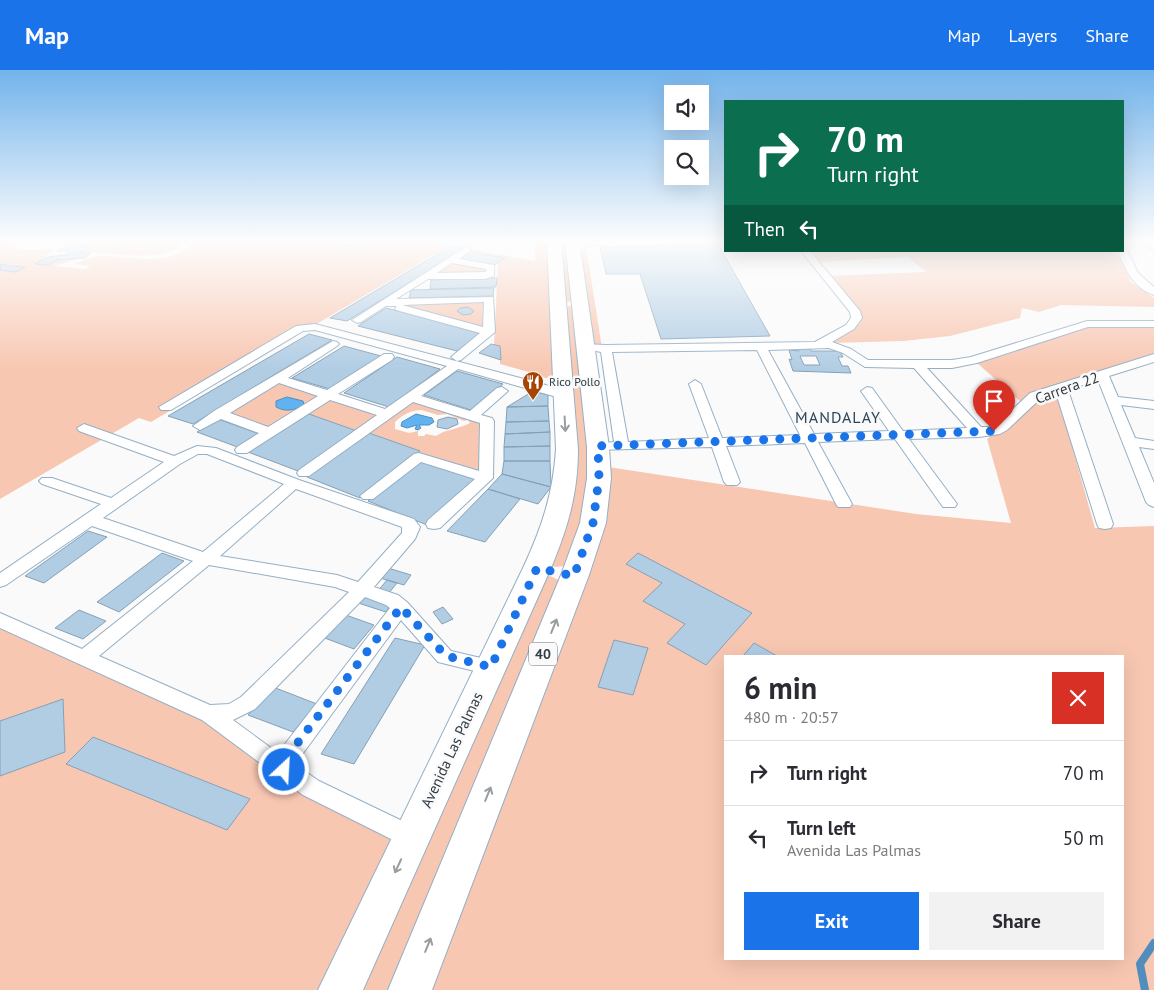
<!DOCTYPE html>
<meta charset="utf-8">
<style>
body{margin:0;font-family:"PT Sans",sans-serif;background:#f2f2f3;color:#2b2b33;height:100vh;display:flex;flex-direction:column;font-size:19px;white-space:nowrap}
*{box-sizing:border-box;margin:0}
p{font-size:16px;color:#7c7c81}
.icon{flex:none;width:28px;height:28px;fill:none;stroke:currentColor;stroke-width:2;stroke-linecap:round;stroke-linejoin:round}
.map{position:relative;flex:1;overflow:hidden}
.details{position:absolute;left:724px;top:585px;width:400px;height:305px;display:flex;flex-direction:column;background:#fff;border-radius:0px;box-shadow:0 5px 20px #0002}
.details>*{flex:none}
.hud{position:absolute;left:724px;top:30px;width:400px;height:152px;border-radius:0px;box-shadow:0 5px 20px #0002;background:#0b6e4f;color:#fff;overflow:hidden}
.tools{position:absolute;left:664px;top:15px;display:grid;gap:10px}
.tools a{display:grid;place-items:center;width:45px;height:45px;border-radius:0px;background:#fff;box-shadow:0 5px 20px #0002;font-size:25px}
.pin{position:absolute;display:grid;place-items:center;width:42px;height:42px;color:#fff;margin:-51px -21px;border-radius:50% 50% 50% 0;rotate:-45deg;box-shadow:0 0 5px #0007}
.pin .icon{rotate:45deg}
.me{position:absolute;width:55px;margin:-28px;rotate:25deg;stroke-linejoin:round;filter:drop-shadow(0 0 4px #0008)}
.turn{display:flex;align-items:center;gap:18px;height:105px;padding:0 20px;font-size:22px}
.turn .icon{width:65px;height:65px;stroke-width:2.5}
.turn b{display:block;font-size:35px;line-height:42px}
.then{display:flex;align-items:center;height:48px;padding:0 20px;background:#0003;gap:10px;font-size:19px}
.round{display:grid;place-items:center;flex:none;width:52px;height:52px;border-radius:0px;background:#f2f2f3}
.summary{display:flex;align-items:center;justify-content:space-between;height:85px;padding:0 20px}
h1{font-size:30px;font-weight:700;line-height:38px}
.button{display:flex;gap:10px;margin-top:auto;padding:10px 20px}
.button a{flex:1;height:58px;border-radius:0px;background:#1a73e8;color:#fff;font-size:20px;font-weight:700;line-height:58px;text-align:center}
.button a+a{background:#f2f2f3;color:#2b2b33}
ul{padding:0;list-style:none}
li{display:flex;align-items:center;gap:15px;height:65px;padding:0 20px;border-top:1px solid #e1e1e2}
li div{flex:1}
li b{display:block;font-size:19px}
li em{font-style:normal}
header{display:flex;align-items:center;gap:30px;box-sizing:border-box;height:70px;padding:0 25px;background:#1a73e8;color:#fff}
header strong{font-size:24px}
nav{display:flex;gap:28px;margin-inline-start:auto;font-size:18px}
.map>svg:first-child{display:block}
</style>
<header>
<strong>Map</strong>
<nav><a>Map</a><a>Layers</a><a>Share</a></nav>
</header>
<div class="map">
<svg width="1154" height="920" viewBox="0 0 1154 920">
<rect width="100%" height="100%" fill="#fafafa"/>
<!-- green -->
<path fill="#f8c7b2" fill-rule="evenodd" d="M0,170H16L13,173L18,179H52L53,180L45,187V190L83,187L55,196L85,199L91,196L75,194C83,190 93,186 102,186C133,186 173,199 195,170H425L450,175L151,352L139,348L0,429Z
M70,170H187C167,195 111,183 82,181L89,179V177L77,178L87,172C78,171 71,174 62,174Z
M535,170H548L555,307L546,308L529,304V302L500,294V276L494,275L498,193L504,188L467,182L471,179L535,191Z
M558,170H567L573,231L565,232Z
M586,176L602,278L592,275L579,183Z
M809,181H1119L1131,212L1154,228V237L1061,235L1039,242L1022,238L1020,248L950,266L903,271L830,273C840,267 857,260 862,249L859,241L829,206L926,202L908,187L818,192Z
M452,192L487,197L486,203L432,204Z
M483,232L482,256L397,234Z
M570,236L574,239L590,377L584,451L566,496L554,497L551,493L566,237Z
M1090,255L1154,256V286L1021,332L976,292Z
M278,312L322,326L269,359L226,343Z
M1057,323L1095,458L1154,456V920H428L608,397L916,444L1011,453L987,369L1039,328ZM725,586H1122V889H725Z
M329,329L381,345L358,361L306,343Z
M412,330L482,352L480,403L424,384L415,385L420,381L367,362ZM421,340L438,345L447,344L464,351L468,350L470,353C459,359 446,359 436,366L426,364L424,366H418V361L409,363L395,359V352C402,345 411,340 421,340Z
M550,506L559,510L394,920H357L546,507Z
M0,558L207,651L397,766L324,920H0Z"/>
<!-- water -->
<path fill="#61b2f0" stroke="#528ebc" d="M287,327L303,331L304,334C295,341 285,342 276,337V331Z
M416,344L432,348L434,352L429,355H419L421,358L418,360L415,359L417,355L407,358L401,356L402,352Z"/>
<g fill="none" stroke-linecap="round" stroke-linejoin="round">
<!-- stream -->
<path stroke="#528ebc" stroke-width="8" d="M1145,920L1140,894L1154,873"/>
</g>
<!-- building -->
<path fill="#b1cde4" stroke="#85a0b6" fill-rule="evenodd" d="M344,170H354L353,172H364L363,175L341,176Z
M74,171L88,172L77,178L89,177V179L80,182L91,183L85,188L57,190L48,195L35,194L48,187L65,185L69,183L67,181H57Z
M718,174L770,266L661,269L640,204H606L600,177Z
M451,176L464,179L347,251L330,248Z
M470,182L505,188L495,195L460,189Z
M0,194L10,196L25,197L16,202L0,200Z
M497,208L496,217L430,219L431,210Z
M494,218L493,226L409,228L411,220Z
M386,238L483,262L457,281L358,256Z
M460,238L468,237L474,241L471,244L463,245L457,241Z
M309,264L332,270L193,354L168,346Z
M491,274L500,276L501,290L479,283Z
M344,276L381,286L330,319L292,308Z
M798,278L810,279L811,281H840L843,287H838L842,296H848L851,303L793,301L789,289L792,290L789,280L799,281ZM800,286H816L820,295H804Z
M397,287L440,299L389,337L344,323Z
M457,301L503,314L471,340L424,325Z
M533,321L548,325V336L507,337Z
M548,336L549,351L506,352L507,337Z
M309,344L357,361L298,401L248,382Z
M448,347L457,349L458,354L447,359L437,357L438,350Z
M218,349L262,365L240,378L197,362Z
M549,351L550,362L505,364L506,352Z
M550,362V376L504,377L505,364Z
M369,363L420,381L360,428L307,407Z
M550,376V391H504V377Z
M420,390L477,410L427,455L368,431Z
M504,391H550L551,417L502,404Z
M502,404L551,417L538,434L488,419Z
M488,419L520,429L485,472L447,461Z
M88,461L107,467L44,513L25,506Z
M162,483L184,491L119,542L97,532Z
M638,483L752,543L706,595L667,573L685,554L643,531L662,513L626,494Z
M388,498L411,505L404,515L380,508Z
M387,510L397,513L383,530L392,533L386,542L355,532L362,524L372,528Z
M443,537L453,549L442,554L433,542Z
M79,540L106,551L83,569L55,558Z
M343,544L374,555L354,579L322,567Z
M395,568L425,575L354,694L321,684Z
M614,570L648,578L633,625L598,617Z
M754,573L777,586H743Z
M273,617L317,634L293,662L248,645Z
M63,629L65,682L0,706V651Z
M93,667L250,729L227,760L66,694Z"/>
<g fill="none" stroke-linecap="round" stroke-linejoin="round">
<!-- minor casing -->
<g stroke="#94afc5" stroke-width="2">
<path id="minor" d="M584,170H618L614,173L572,177L567,174L572,171Z
M1152,174H1154V180L1147,177Z
M466,177L471,180L459,189L494,195V206L485,209H428L396,229L493,227L495,262L461,290L457,291L451,287L480,263L396,240L395,238L397,236H386L361,252L357,253L352,250ZM452,193L486,199V202L437,203ZM484,232L483,257L402,235Z
M1122,177L1127,180L1138,203L1154,217V225C1134,219 1125,199 1118,181H1122Z
M801,181H810L860,241L862,248L854,259L832,272L851,279L868,290H952L971,287L1087,251H1154V257H1088L977,293L952,298H927L981,357H992L997,354L1030,323L1154,284V292L1109,306L1118,327L1154,331V339L1121,335L1135,368L1154,371V379L1139,377L1154,413V437L1149,435L1146,432L1098,310L1068,320L1113,454L1111,458L1105,459L1099,458L1097,454L1056,323L1040,329L1007,360L1000,364L979,367L909,369L957,434L955,437H943L895,369L818,372L852,434L850,437H838L836,434L805,373L726,376L740,412L737,415H727L724,412L712,377L593,380L591,377L593,374L614,372L601,282L581,278L579,276L581,274L606,275L815,272L846,255L851,248L850,242ZM829,278L843,283L865,297L914,298L967,358L903,361L872,318L867,317L861,321L889,361L814,364L768,280ZM757,280L800,365L722,368L701,314L695,310L689,314L709,368L628,372L612,282Z
M315,254L539,313L569,322L570,325L564,329L458,299L421,326L470,341L497,318L502,317L508,321L481,345L492,348L494,351L493,408L440,458L434,459L428,458L426,454L428,450L475,409L421,392L373,429H363L360,426L414,384L419,383L479,401L480,353L413,332L309,406H299L297,403L299,400L377,345L330,330L247,383H237L235,380L237,377L259,363L221,349L200,360L193,356L214,341L333,271L337,272L339,274L337,276L288,308L327,320L384,284H392L394,287L392,290L338,324L385,339L447,296L315,260L303,261L171,340H161L159,337L296,256ZM279,313L318,326L268,357L230,343Z
M84,354L174,386L197,376L216,378L299,410L414,449L420,457L415,469L374,517L398,525L407,532L451,581L498,592L501,597L498,602L491,605L438,592L401,550L301,686L296,695L319,711L419,759L423,767L419,775L411,778L403,775L303,725L202,650L0,558V543L82,579L193,491L92,456L6,515L0,517V503L101,434L42,414L39,411L42,408H52L111,428L164,392L79,361L77,358ZM198,384H207L284,414L203,482L103,448L180,394ZM296,419L402,457V463L358,512L337,505L220,486ZM209,495L335,517L349,522L241,627L229,634L210,635L99,586ZM365,527L386,535L390,538L278,683L233,650L255,639Z"/>
</g>
<!-- primary casing -->
<g stroke="#94afc5" stroke-width="2">
<path id="primary" d="M547,170H561L578,379C578,424 568,457 551,498L363,920H318L523,498C542,457 553,424 556,379Z
M565,170H579L609,377L611,408L606,453L589,505L432,920H388L561,505L580,453L587,408V377Z"/>
</g>
<!-- minor -->
<use href="#minor" fill="#fff" fill-rule="evenodd"/>
<!-- primary -->
<use href="#primary" fill="#fff" fill-rule="evenodd"/>
</g>
<!-- one-way arrows -->
<defs><path id="oneway-shaft" d="M-6 0H5M1.5-3L5.5 0L1.5 3" fill="none" stroke-width="1.6" stroke-linecap="round" stroke-linejoin="round" transform="scale(1.25)"/></defs>
<g stroke="#989da2">
<use href="#oneway-shaft" transform="translate(565 354) rotate(87)"/>
<use href="#oneway-shaft" transform="translate(554 556) rotate(-68)"/>
<use href="#oneway-shaft" transform="translate(488 724) rotate(-68)"/>
<use href="#oneway-shaft" transform="translate(398 796) rotate(115)"/>
<use href="#oneway-shaft" transform="translate(428 875) rotate(-68)"/>
</g>
<!-- sky -->
<linearGradient id="sky" x2="0" y2="1"><stop stop-color="#72b3eb"/><stop offset="0.57" stop-color="#fdfdfd"/><stop offset="1" stop-color="#fdfdfd" stop-opacity="0"/></linearGradient>
<rect width="1154" height="299" fill="url(#sky)"/>
<g fill="none" stroke-linecap="round" stroke-linejoin="round">
<!-- route -->
<path stroke="#1a73e8" stroke-width="9" stroke-dasharray="0 16.2" d="M284,700L285,690L293,679L401,537L446,586L491,597L537,498L574,506L593,453L599,408L598,376L994,361"/>
</g>
<!-- icons -->
<defs>
<g id="restaurant-pin" transform="scale(1.125)"><path d="M0 17L-7.5 6A9.5 9.5 0 1 1 7.5 6Z" fill="#a64404" stroke="#fafafa"/><path d="M-5-6h1v4h1v-4h1v4h1v-4h1v5L-1.5 .5V6h-2V.5L-5-1ZM5-6V6H3V1.5H1.5Q1.5-4 5-6Z" fill="#fff"/></g>
</defs>
<g fill-rule="evenodd">
<use href="#restaurant-pin" x="533" y="312"/>
</g>
<g text-anchor="middle" stroke-width="5" stroke-linejoin="round" paint-order="stroke">
<!-- far-poi labels -->
<g font-size="12" fill="#303b44" stroke="#fafafa" text-anchor="start">
<text x="549" y="316">Rico Pollo</text>
</g>
<!-- shield labels -->
<rect fill="#fafafa" stroke="#6d747b" stroke-width="1" x="529" y="572.5" width="28" height="23" rx="4"/>
<g font-size="14" font-weight="bold" fill="#303b44">
<text x="543" y="589">40</text>
</g>
<!-- street labels -->
<g font-size="15" fill="#303b44" stroke="#fafafa">
<text transform="translate(1067 318) rotate(-20)" y="5">Carrera 22</text>
<text transform="translate(452 680) rotate(-65)" y="5">Avenida Las Palmas</text>
</g>
<!-- neighbourhood labels -->
<g font-size="16" letter-spacing="1" fill="#2d4558" stroke="#fafafa">
<text x="838" y="353">MANDALAY</text>
</g>
</g>
</svg>
<div class="tools">
<a><svg class="icon" aria-label="sound" viewBox="0 0 24 24"><path d="M4 9h4l5-4v14l-5-4H4zM17 9q2 3 0 6"/></svg></a>
<a><svg class="icon" aria-label="search" viewBox="0 0 24 24"><circle cx="10" cy="10" r="6"/><path d="M15 15l6 6"/></svg></a>
</div>
<div class="pin" style="left:994px;top:361px;background:#d93025"><svg class="icon" aria-label="arrive" viewBox="0 0 24 24"><path d="M6 21V4h12l-3 4 3 4H6"/></svg></div>
<svg class="me" style="left:284px;top:700px" viewBox="-20 -20 40 40"><circle r="17" fill="#1a73e8" stroke="#fff" stroke-width="3"/><path d="M0-11L8 9 0 5-8 9z" fill="#fff"/></svg>
<div class="hud">
<div class="turn"><svg class="icon" aria-label="right" viewBox="0 0 24 24"><path d="M7 20v-9h11M14 6l5 5-5 5"/></svg><div><b>70 m</b>Turn right</div></div>
<div class="then">Then<svg class="icon" aria-label="left" viewBox="0 0 24 24"><path d="M17 20v-9H6M10 6l-5 5 5 5"/></svg></div>
</div>
<section class="details">
<div class="summary"><div><h1>6 min</h1><p>480 m · 20:57</p></div><a class="round" style="background:#d93025;color:#fff"><svg class="icon" aria-label="close" viewBox="0 0 24 24"><path d="M6 6l12 12M18 6L6 18"/></svg></a></div>
<ul>
<li><svg class="icon" aria-label="right" viewBox="0 0 24 24"><path d="M7 20v-9h11M14 6l5 5-5 5"/></svg><div><b>Turn right</b></div><em>70 m</em></li>
<li><svg class="icon" aria-label="left" viewBox="0 0 24 24"><path d="M17 20v-9H6M10 6l-5 5 5 5"/></svg><div><b>Turn left</b><p>Avenida Las Palmas</p></div><em>50 m</em></li>
</ul>
<div class="button"><a>Exit</a><a>Share</a></div>
</section>
</div>
